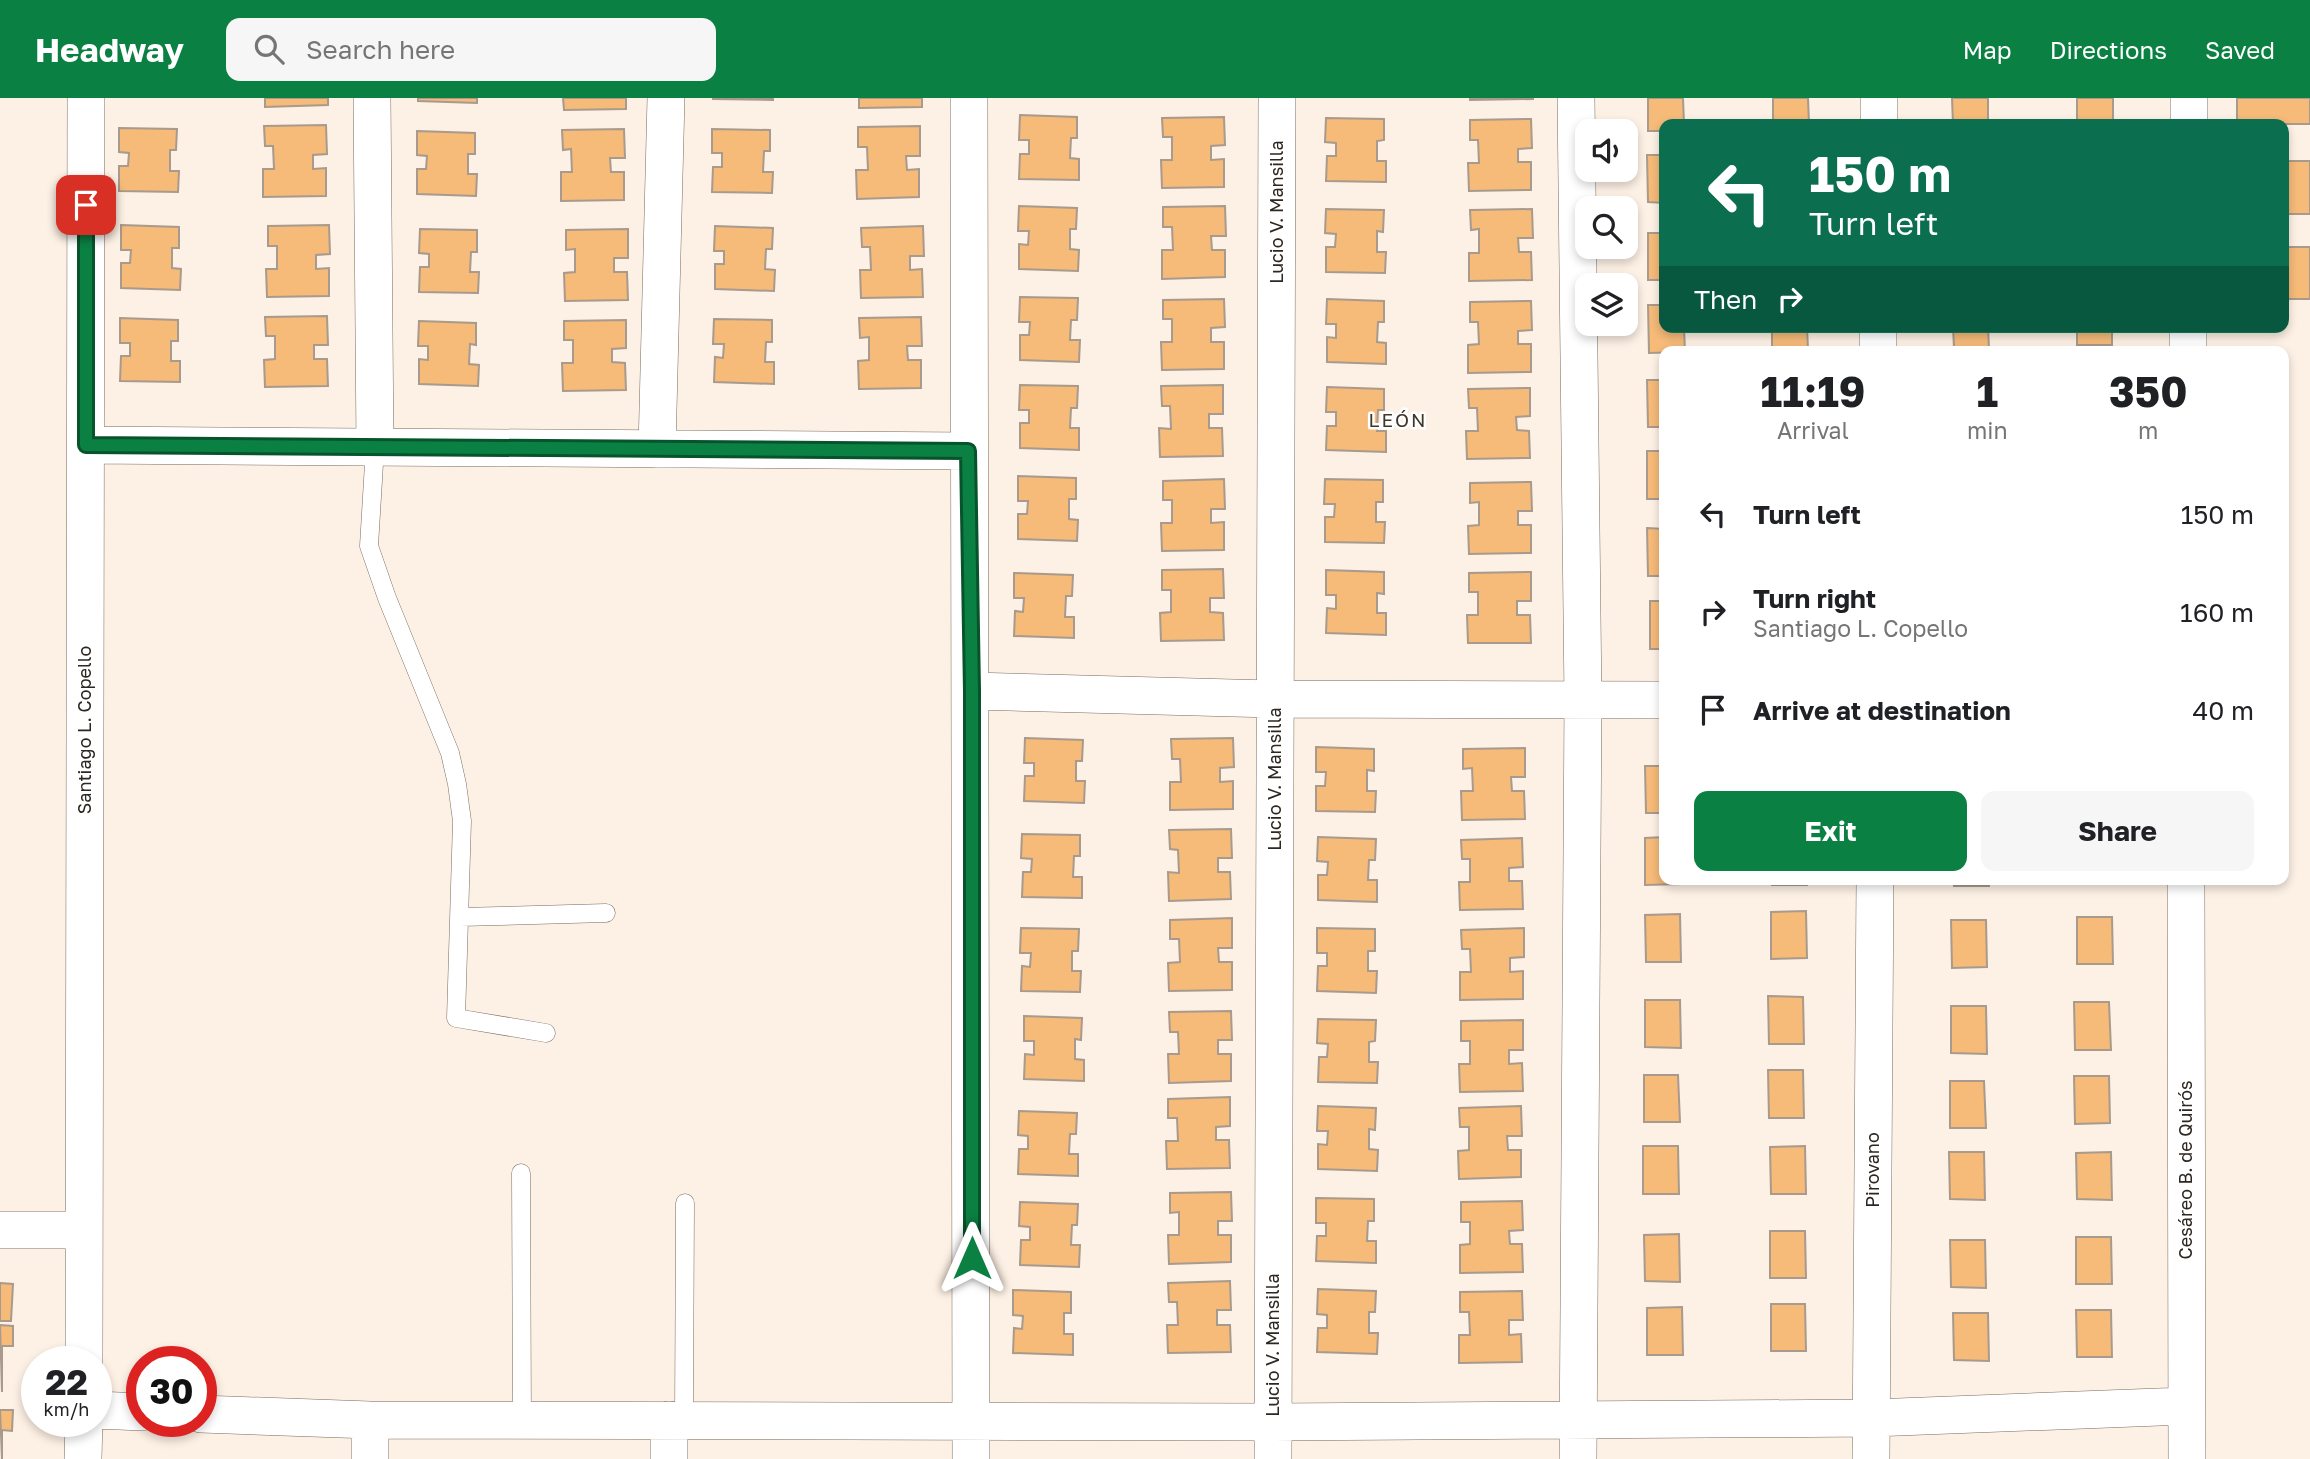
<!DOCTYPE html>
<meta charset="utf-8">
<style>
body{margin:0;font-family:"Golos Text",sans-serif;background:#f6f6f6;color:#202124;height:100vh;display:flex;flex-direction:column;font-size:26px;white-space:nowrap}
*{box-sizing:border-box;margin:0}
p{font-size:23px;color:#757577}
.icon{flex:none;width:38px;height:38px;fill:none;stroke:currentColor;stroke-width:2;stroke-linecap:round;stroke-linejoin:round}
.map{position:relative;flex:1;overflow:hidden}
.panel{position:absolute;left:1659px;top:248px;width:630px;height:539px;display:flex;flex-direction:column;background:#fff;border-radius:14px;box-shadow:0 4px 10px #0003}
.panel>*{flex:none}
.top-card{position:absolute;left:1659px;top:21px;width:630px;height:214px;border-radius:14px;box-shadow:0 4px 10px #0003;background:#0b6e4f;color:#fff;overflow:hidden}
.tools{position:absolute;left:1575px;top:21px;display:grid;gap:14px}
.tools a{display:grid;place-items:center;width:63px;height:63px;border-radius:14px;background:#fff;box-shadow:0 4px 10px #0003;font-size:35px}
.speed{position:absolute;left:21px;top:1248px;display:flex;gap:14px;font-size:35px;font-weight:700;text-align:center}
.speed>*{display:grid;place-content:center;width:91px;height:91px;border-radius:50%;background:#fff;box-shadow:0 4px 10px #0003;line-height:1}
.speed small{font-size:18px;font-weight:400}
.speed .limit{border:10px solid #d22;background:#fff;color:#111}
.pin{position:absolute;display:grid;place-items:center;width:60px;height:60px;color:#fff;margin:-30px;border-radius:14px;box-shadow:0 4px 10px #0006}
.me{position:absolute;width:77px;margin:-38px;rotate:0deg;stroke-linejoin:round;filter:drop-shadow(0 0 5px #0008)}
.turn{display:flex;align-items:center;gap:24px;height:147px;padding:0 35px;font-size:32px}
.turn .icon{width:91px;height:91px;stroke-width:2.5}
.turn b{display:block;font-size:49px;line-height:60px}
.then{display:flex;align-items:center;height:66px;padding:0 35px;background:#0003;gap:14px;font-size:26px}
.eta{display:flex;justify-content:space-evenly;align-items:center;height:119px;text-align:center}
.eta b{font-size:42px;font-weight:700;line-height:49px}
.cta{display:flex;gap:14px;margin-top:auto;padding:14px 35px}
.cta a{flex:1;height:80px;border-radius:14px;background:#0b8043;color:#fff;font-size:28px;font-weight:700;line-height:80px;text-align:center}
.cta a+a{background:#f6f6f6;color:#202124}
ul{padding:0;list-style:none}
li{display:flex;align-items:center;gap:21px;height:98px;padding:0 35px}
li div{flex:1}
li b{display:block;font-size:26px}
li em{font-style:normal}
header{display:flex;align-items:center;gap:42px;box-sizing:border-box;height:98px;padding:0 35px;background:#0b8043;color:#fff}
header strong{font-size:33px}
nav{display:flex;gap:38px;margin-inline-start:auto;font-size:24px}
.search{width:490px;height:63px;background:#f6f6f6;display:flex;align-items:center;gap:18px;box-sizing:border-box;padding:0 24px;border-radius:14px;color:#757577;font-size:26px}
.map>svg:first-child{display:block}
</style>
<header>
<strong>Headway</strong>
<div class="search"><svg class="icon" aria-label="search" viewBox="0 0 24 24"><circle cx="10" cy="10" r="6"/><path d="M15 15l6 6"/></svg>Search here</div>
<nav><a>Map</a><a>Directions</a><a>Saved</a></nav>
</header>
<div class="map">
<svg width="2310" height="1361" viewBox="0 0 2310 1361">
<rect width="100%" height="100%" fill="#fdf0e4"/>
<!-- building -->
<path fill="#f6ba79" stroke="#a89a8c" stroke-width="2" d="M265,0H328V7L265,9Z
M418,0H477V5L418,3Z
M563,0H626V11L564,12Z
M713,0H773V2L713,1Z
M859,0H922V9L859,10Z
M1470,0H1533V1L1470,2Z
M1648,0H1683L1684,26H1664V33H1648Z
M1773,0H1808L1809,26H1773Z
M1952,0H1988V26H1953Z
M2077,0H2113V25H2077Z
M2237,0H2310V26H2237Z
M1020,17L1077,19V40H1071L1070,60L1079,61V82L1019,81L1020,56H1029V42H1019Z
M1224,19L1225,47L1211,48V62L1224,61V89L1162,90L1161,62H1172V39H1163L1162,20Z
M1326,20L1384,21V42L1377,43V63H1386V84L1326,83L1327,58H1336V45L1325,44Z
M1531,21L1532,50L1518,51V64H1531V92L1469,93L1468,65H1479L1478,42H1470V22Z
M326,27L327,56L313,57V71L326,70V98L263,99V71H274L273,48H265L264,28Z
M920,28V58H906L907,72L919,71V99L857,101L856,72H868L867,49H858V29Z
M119,30L177,31L176,52H170V73H179L178,94L119,93V68H128L129,55L119,54Z
M624,31L625,60H610L611,74H624V102L561,103V74H572L571,51L563,52L562,32Z
M712,31L770,32V53H764L763,74H773L772,95L712,94L713,69H722V55H712Z
M417,33L475,35V56H468V76H477L476,98L417,96V71H426L427,58L417,57Z
M1647,57H1664V105L1648,104Z
M2284,63H2310V116H2284Z
M1019,108L1077,110L1076,131H1070V151L1079,152L1078,173L1019,171V146L1028,147L1029,133H1018Z
M1225,108L1226,138H1211L1212,152H1225V179L1162,181V152H1173L1172,129H1163V109Z
M1326,111L1384,112L1383,134L1377,133V154H1386L1385,175L1326,174V149H1335L1336,136L1325,135Z
M1532,111L1533,140H1518L1519,154H1531L1532,182L1469,183V155H1479V131L1471,132L1470,112Z
M121,127L179,129V150H172V170L181,171L180,192L121,190V165H130L131,152H121Z
M329,127L330,156L316,157V171L329,170V198L267,199L266,171H277V148H268V128Z
M715,128L773,130L772,151H766L765,171L775,172L774,193L715,191V166H724V153H714Z
M923,128L924,158H910V172L922,171L923,199L861,200L860,172H871L870,149H862L861,130Z
M420,131L477,132V154H471L470,174H479L478,195L419,194L420,169H429V156L419,155Z
M628,131V160H614V174H627L628,202L565,203L564,175L575,174V151L566,152V132Z
M1648,135H1664V182H1648Z
M2284,149H2310V201H2284Z
M1020,199L1078,200L1077,222H1071L1070,242H1080L1079,264L1020,262V237H1029L1030,224H1019Z
M1224,201L1225,229L1211,230V244H1224V271L1162,272L1161,244H1172V221H1163V202Z
M1327,201L1384,203V224H1378L1377,244L1386,245V266L1327,264V239L1336,240V226H1326Z
M1531,203L1532,232L1518,233V246H1531V274L1468,275V247L1479,246L1478,224H1470V204Z
M1648,207H1664V229H1684L1685,254L1649,255Z
M327,218L328,247H314V261H327L328,288L265,289L264,262L275,261V238H266L265,219Z
M921,219L922,248H907L908,262H921V290L859,291L858,263L869,262V239L860,240L859,220Z
M120,220L178,222V243H171V263H180V284L120,283L121,258H130V245H120Z
M714,221L772,222V244H766L765,264H774V286L714,284L715,259L723,260L724,246H713Z
M626,222V250L612,251V264L625,265L626,292L563,293L562,265H573V242H564V223Z
M419,223L476,225V247L470,246L469,266L479,267L478,288L419,286V261L428,262V248H418Z
M1772,229H1807L1808,251H1772Z
M1953,229H1988L1989,251L1954,250Z
M2077,229H2112V247H2077Z
M1647,282H1664V329H1648Z
M1020,287L1078,288L1077,310H1071L1070,330H1079V352L1020,350V325H1029V312H1019Z
M1223,287V316H1209V330H1222L1223,358L1160,359L1159,330L1171,331L1170,308H1162L1161,288Z
M1327,289L1384,291V312H1378L1377,333H1386V354L1326,352L1327,328H1336V314H1326Z
M1530,290V318L1516,319L1517,332L1529,333L1530,360L1467,361L1466,333H1478L1477,310H1469L1468,291Z
M1647,353H1664V401H1647Z
M1018,378L1076,380V401H1069V421L1078,422L1077,443L1018,441V416H1027L1028,403H1018Z
M1224,381L1225,411H1211V425L1224,424V452L1162,453L1161,425H1172V402H1163V383Z
M1325,381L1383,382V404H1376V424H1385L1384,445L1325,444V419H1334L1335,406H1324Z
M1531,384L1532,413H1518V427H1531V455L1469,456L1468,428L1479,427V404L1470,405V385Z
M1647,430L1664,431V478H1648Z
M1223,471L1224,500H1210V514L1223,515L1224,542L1161,543L1160,515L1171,514V492H1162V472Z
M1326,472L1384,474V496L1377,495V515H1386V537L1326,535L1327,510L1336,511V497H1326Z
M1531,474V503H1517V517H1530L1531,545H1468L1467,517H1478V494H1469V475Z
M1014,475L1073,477L1072,498H1066L1065,519H1074V540L1014,538L1015,513L1023,514L1024,500H1014Z
M1650,503H1664V551H1650Z
M1025,640L1083,642L1082,663H1076V683H1085L1084,705L1024,703L1025,678H1034V665H1024Z
M1233,640L1234,669L1220,670V684L1233,683V711L1170,712V684H1181L1180,661H1172L1171,641Z
M1316,649L1374,651V673L1367,672V693H1376L1375,714L1316,713V688H1325L1326,674H1316Z
M1525,650V679H1511L1512,693H1524L1525,721L1462,722L1461,693H1473L1472,670L1463,671V651Z
M1645,668H1664V715H1646Z
M1231,731L1232,760H1218V774H1230L1231,801L1169,803L1168,774L1179,775L1178,752L1170,751L1169,732Z
M1022,736L1080,737V758H1074L1073,779H1082V800L1022,799L1023,774H1031L1032,761L1021,760Z
M1318,739L1376,741L1375,762H1369L1368,782H1377V804L1318,802V777H1327L1328,764L1317,763Z
M1664,739V782H1681V786L1645,787V740Z
M1522,740L1523,769L1509,770V783H1522L1523,811L1460,812L1459,784H1470V761H1462L1461,742Z
M1772,782H1807V787H1772Z
M1953,782H1989V788H1954Z
M2079,782H2115V785H2079Z
M1806,813L1807,860L1771,861V814Z
M1680,816L1681,864H1646L1645,817Z
M2077,819H2112L2113,866H2077Z
M1232,820V850H1218L1219,864H1232V892L1169,893L1168,865L1180,864L1179,841H1170V822Z
M1951,822H1986L1987,869L1952,870Z
M1021,830L1079,831L1078,853H1072V873H1081L1080,894L1021,893L1022,868L1030,869L1031,855H1020Z
M1317,830L1375,831V853H1368V873H1377L1376,895L1317,893L1318,868H1327V855H1317Z
M1524,830V859L1510,860V874L1523,873V901L1460,902V874H1471L1470,851H1462L1461,832Z
M1768,898L1803,899L1804,946H1769Z
M1645,902H1680L1681,950L1645,949Z
M2074,904H2109L2111,952H2075Z
M1951,908H1986L1987,956L1951,955Z
M1231,913L1232,942H1218V956H1231V983L1169,985L1168,956H1179L1178,934H1170L1169,914Z
M1024,918L1082,920L1081,942L1075,941V961L1084,962V983L1024,981L1025,956L1034,957V943H1024Z
M1318,921L1376,922L1375,943L1369,944V964H1378L1377,985L1318,984L1319,959H1327L1328,946L1317,945Z
M1523,922V952H1509V966L1522,965L1523,993L1460,994L1459,966H1470V943H1461V923Z
M1768,972H1803L1804,1020H1769Z
M1644,977H1678L1680,1024H1644Z
M2074,978H2109L2110,1025L2075,1026Z
M1950,983H1984L1986,1030H1950Z
M1230,999V1028L1216,1029V1042H1229L1230,1070L1167,1071L1166,1043H1178L1177,1020H1168V1001Z
M1318,1008L1376,1010L1375,1032L1369,1031V1051L1378,1052L1377,1073L1318,1071V1046L1327,1047L1328,1033H1317Z
M1521,1008L1522,1038H1507L1508,1052H1521V1079L1459,1081L1458,1053L1469,1052V1029H1460L1459,1010Z
M1019,1013L1077,1015L1076,1036H1070L1069,1056H1078V1078L1018,1076L1019,1051H1028V1038L1018,1037Z
M1643,1048H1678L1679,1096H1643Z
M1805,1048L1806,1096H1771L1770,1049Z
M1949,1054H1984L1985,1102L1950,1101Z
M2111,1054L2112,1102L2077,1101L2076,1055Z
M1231,1094L1232,1123H1218V1137H1231V1164L1169,1166L1168,1137H1179V1114L1170,1115V1095Z
M1316,1100L1374,1101V1123H1368L1367,1143H1376V1165L1316,1163L1317,1138H1326V1125H1316Z
M1522,1103L1523,1132L1509,1133L1510,1146H1522L1523,1174L1460,1175V1147L1470,1146V1124H1461V1104Z
M1020,1104L1078,1106L1077,1127H1072L1071,1147H1080L1079,1169L1020,1167L1021,1142H1030V1129L1019,1128Z
M1770,1133H1805L1806,1180H1770Z
M1679,1136L1680,1184L1645,1183L1644,1137Z
M2076,1139H2111L2112,1186H2076Z
M1950,1142H1985L1986,1190L1951,1189Z
M1230,1183L1231,1212H1217V1227H1230L1231,1254L1168,1255L1167,1227H1178L1177,1204H1169L1168,1185Z
M0,1185L13,1186L11,1223H0Z
M1318,1191L1376,1193L1375,1214H1369V1235H1378L1377,1256L1317,1254L1318,1230H1327V1217L1317,1216Z
M1013,1192L1071,1194V1215H1064V1236H1073V1257L1013,1255L1014,1230L1022,1231L1023,1218L1013,1217Z
M1522,1193L1523,1222H1509V1237L1521,1236L1522,1264L1459,1265V1237H1470L1469,1214H1460V1194Z
M1771,1206H1805L1806,1253H1771Z
M1682,1209L1683,1257H1647V1210Z
M2076,1212H2111L2112,1259H2077Z
M1953,1215H1988L1989,1263L1954,1262Z
M0,1227L13,1228V1248H2V1294Z
M0,1312H13L12,1333L2,1332V1361Z"/>
<g fill="none" stroke-linecap="round" stroke-linejoin="round">
<!-- service casing -->
<g stroke="#796c5f" stroke-width="19">
<path id="service" d="M375,349L369,448L387,500L450,655L457,686L462,723L456,920L546,935
M460,819L606,815
M521,1075L522,1322
M684,1322L685,1105"/>
</g>
<!-- minor casing -->
<g stroke="#796c5f" stroke-width="38">
<path id="minor" d="M372,0L375,349
M969,0L971,1361
M1576,0L1583,602L1578,1361
M1879,26V0
M2189,26V0
M1878,254V229
M2188,254V229
M86,347L968,353
M657,351L666,0
M972,593L1275,601L1664,602
M2186,782L2187,1361
M0,1132H84
M84,1264L86,0
M96,1312L142,1314
M201,1316L370,1322L1273,1324L1872,1320L2185,1308
M83,1361L84,1323
M370,1361V1322
M669,1361V1322
M1273,1361L1277,0
M1871,1361L1875,782"/>
</g>
<!-- service -->
<use href="#service" stroke="#fff" stroke-width="18"/>
<!-- minor -->
<use href="#minor" stroke="#fff" stroke-width="37"/>
</g>
<g fill="none" stroke-linecap="round" stroke-linejoin="round">
<!-- route casing -->
<g stroke="#07532c" stroke-width="18">
<path id="route" d="M86,107V347L968,353L972,593V1160"/>
</g>
<!-- route -->
<use href="#route" stroke="#0b8043" stroke-width="12"/>
</g>
<g text-anchor="middle" stroke-width="5" stroke-linejoin="round" paint-order="stroke">
<!-- street labels -->
<g font-size="18" fill="#2d2721" stroke="#fff">
<text transform="translate(1277 114) rotate(-90)" y="6">Lucio V. Mansilla</text>
<text transform="translate(85 632) rotate(-90)" y="6">Santiago L. Copello</text>
<text transform="translate(1275 681) rotate(-90)" y="6">Lucio V. Mansilla</text>
<text transform="translate(1873 1072) rotate(-90)" y="6">Pirovano</text>
<text transform="translate(2186 1072) rotate(-90)" y="6">Cesáreo B. de Quirós</text>
<text transform="translate(1273 1247) rotate(-90)" y="6">Lucio V. Mansilla</text>
</g>
<!-- neighbourhood labels -->
<g font-size="19" letter-spacing="2" fill="#41362a" stroke="#fff">
<text x="1398" y="329">LEÓN</text>
</g>
</g>
</svg>
<div class="tools">
<a><svg class="icon" aria-label="sound" viewBox="0 0 24 24"><path d="M4 9h4l5-4v14l-5-4H4zM17 9q2 3 0 6"/></svg></a>
<a><svg class="icon" aria-label="search" viewBox="0 0 24 24"><circle cx="10" cy="10" r="6"/><path d="M15 15l6 6"/></svg></a>
<a><svg class="icon" aria-label="layers" viewBox="0 0 24 24"><path d="M12 4l9 5-9 5-9-5zM3 14l9 5 9-5"/></svg></a>
</div>
<div class="speed"><div>22<small>km/h</small></div><div class="limit">30</div></div>
<div class="pin" style="left:86px;top:107px;background:#d93025"><svg class="icon" aria-label="arrive" viewBox="0 0 24 24"><path d="M6 21V4h12l-3 4 3 4H6"/></svg></div>
<svg class="me" style="left:972px;top:1160px" viewBox="-20 -20 40 40"><path d="M0-17L14 15 0 8-14 15z" fill="#0b8043" stroke="#fff" stroke-width="4"/></svg>
<div class="top-card">
<div class="turn"><svg class="icon" aria-label="left" viewBox="0 0 24 24"><path d="M17 20v-9H6M10 6l-5 5 5 5"/></svg><div><b>150 m</b>Turn left</div></div>
<div class="then">Then<svg class="icon" aria-label="right" viewBox="0 0 24 24"><path d="M7 20v-9h11M14 6l5 5-5 5"/></svg></div>
</div>
<section class="panel">
<div class="eta">
<div><b>11:19</b><p>Arrival</p></div>
<div><b>1</b><p>min</p></div>
<div><b>350</b><p>m</p></div>
</div>
<ul>
<li><svg class="icon" aria-label="left" viewBox="0 0 24 24"><path d="M17 20v-9H6M10 6l-5 5 5 5"/></svg><div><b>Turn left</b></div><em>150 m</em></li>
<li><svg class="icon" aria-label="right" viewBox="0 0 24 24"><path d="M7 20v-9h11M14 6l5 5-5 5"/></svg><div><b>Turn right</b><p>Santiago L. Copello</p></div><em>160 m</em></li>
<li><svg class="icon" aria-label="arrive" viewBox="0 0 24 24"><path d="M6 21V4h12l-3 4 3 4H6"/></svg><div><b>Arrive at destination</b></div><em>40 m</em></li>
</ul>
<div class="cta"><a>Exit</a><a>Share</a></div>
</section>
</div>
